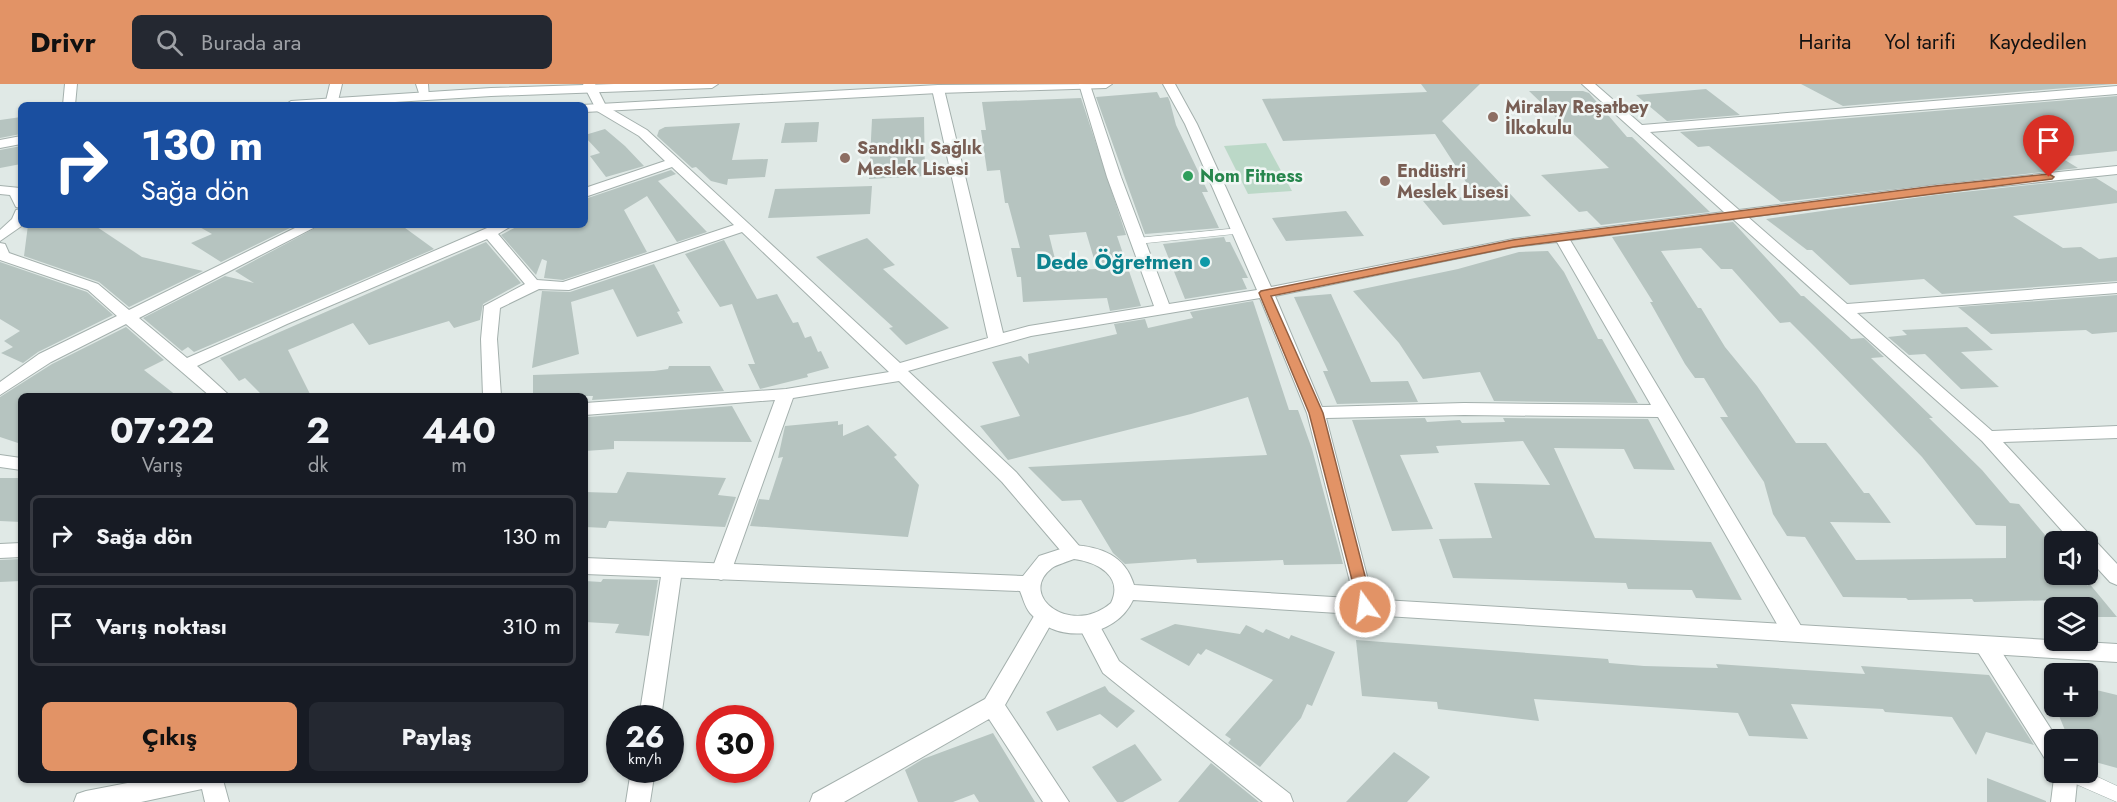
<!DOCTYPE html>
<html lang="tr">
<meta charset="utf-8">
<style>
body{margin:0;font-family:Jost,sans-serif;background:#242831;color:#f1f3f6;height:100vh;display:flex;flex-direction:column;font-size:22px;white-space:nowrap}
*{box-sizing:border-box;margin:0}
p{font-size:20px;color:#9ea1a6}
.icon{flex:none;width:33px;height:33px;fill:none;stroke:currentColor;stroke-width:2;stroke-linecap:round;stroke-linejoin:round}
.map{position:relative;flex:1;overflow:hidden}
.side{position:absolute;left:18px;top:309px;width:570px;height:390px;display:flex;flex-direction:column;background:#171b24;border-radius:9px;box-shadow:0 2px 4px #0004}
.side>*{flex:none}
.guide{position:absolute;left:18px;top:18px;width:570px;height:126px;border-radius:9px;box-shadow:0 2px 4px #0004;background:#1a4fa0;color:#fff;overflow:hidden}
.buttons{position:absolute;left:2044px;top:447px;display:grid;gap:12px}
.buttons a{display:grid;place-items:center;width:54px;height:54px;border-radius:9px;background:#171b24;box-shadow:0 2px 4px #0004;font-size:30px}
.speed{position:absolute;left:606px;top:621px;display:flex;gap:12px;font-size:30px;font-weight:700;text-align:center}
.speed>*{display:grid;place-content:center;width:78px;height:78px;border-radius:50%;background:#171b24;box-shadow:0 2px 4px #0004;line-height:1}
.speed small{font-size:15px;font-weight:400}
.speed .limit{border:9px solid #d22;background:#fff;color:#111}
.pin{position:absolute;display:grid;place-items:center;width:51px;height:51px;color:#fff;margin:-62px -26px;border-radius:50% 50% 50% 0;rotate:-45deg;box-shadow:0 0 6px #0007}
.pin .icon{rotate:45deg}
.me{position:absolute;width:66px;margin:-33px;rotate:346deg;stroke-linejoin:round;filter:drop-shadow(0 0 4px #0008)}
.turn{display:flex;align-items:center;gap:21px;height:126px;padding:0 24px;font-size:27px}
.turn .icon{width:78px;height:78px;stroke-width:2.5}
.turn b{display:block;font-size:42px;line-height:51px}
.eta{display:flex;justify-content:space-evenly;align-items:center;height:102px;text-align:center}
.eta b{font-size:36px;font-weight:700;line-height:42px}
.button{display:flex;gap:12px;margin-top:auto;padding:12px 24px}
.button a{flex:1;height:69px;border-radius:9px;background:#e29366;color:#111;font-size:24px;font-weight:700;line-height:69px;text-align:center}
.button a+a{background:#242831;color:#f1f3f6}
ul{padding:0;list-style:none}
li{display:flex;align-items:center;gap:18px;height:81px;margin:0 12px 9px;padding:0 12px;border:3px solid #363941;border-radius:9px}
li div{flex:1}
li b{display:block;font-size:22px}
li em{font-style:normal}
header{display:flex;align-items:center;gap:36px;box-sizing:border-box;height:84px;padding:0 30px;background:#e29366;color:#111}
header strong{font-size:28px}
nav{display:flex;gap:33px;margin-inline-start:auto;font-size:21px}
.search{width:420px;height:54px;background:#242831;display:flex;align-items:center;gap:15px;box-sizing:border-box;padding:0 21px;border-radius:9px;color:#9ea1a6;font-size:22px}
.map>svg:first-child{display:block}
</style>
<header>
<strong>Drivr</strong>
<div class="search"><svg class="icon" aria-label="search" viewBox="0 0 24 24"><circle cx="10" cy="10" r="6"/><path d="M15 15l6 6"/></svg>Burada ara</div>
<nav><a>Harita</a><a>Yol tarifi</a><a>Kaydedilen</a></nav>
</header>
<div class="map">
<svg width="2117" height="718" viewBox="0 0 2117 718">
<rect width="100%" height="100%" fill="#e0e9e6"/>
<!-- green -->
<path fill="#bbd8c7" d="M1266,59L1292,107L1248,110L1224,62Z"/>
<!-- building -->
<path fill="#b6c4c0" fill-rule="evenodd" d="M1421,0H1480L1442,37L1531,132L1443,141L1423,117L1475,112L1435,50L1283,57L1262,15L1427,8Z
M1801,0H2114L1843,22Z
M1706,5L1740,31L1667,37L1636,11Z
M1529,7H1583L1589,9L1627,53H1632L1710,128L1601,141L1587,127L1579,128L1541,91L1609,84Z
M1157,8L1160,14L1168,13L1170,18L1176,41L1208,108H1202L1219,144L1145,150L1096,13Z
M2117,12V67L2060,73L2078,84L1781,118L1709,62L1698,63L1680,48Z
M1081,14L1126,151L1117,152L1141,222L1110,227L1107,214L1023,218L1021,193H1017L1011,164H1020L1008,119H1005L1000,86L987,87L981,46H986L982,18ZM1086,148L1097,185L1058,187L1049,151Z
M21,33V50L0,54V36Z
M924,33L925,92L869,95L872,35Z
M819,38L817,58L781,59L785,39Z
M740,39L732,76L768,75L765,93L728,95L727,101L711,97L696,83L692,84L657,52L659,46L665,43Z
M605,45L625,62L644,82L606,93L590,72L600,69L585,53V51Z
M21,62V80L0,84V66Z
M671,86L676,90L658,97L707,148L677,158L647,112L624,126L647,168L563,196L544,194L547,177L542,175L536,191L501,151L520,141H585V115Z
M2096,94L2117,107V119L2013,132L2063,164L2081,163L2099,175L2117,173V197L1942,210L1924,195L1850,201L1812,166H1807L1766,135L1935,111Z
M872,102L870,130L768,134L775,105Z
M1346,127L1364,152L1286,157L1272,134Z
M1733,138L1801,212H1804L1851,255L1864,254L1884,273L1871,274L1933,334H1929L1982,386L2010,419L2019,420L2055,463V490H2078L2088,502V498L2117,533H2088V524H2068L2061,516L1974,518L1972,515L1908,516L1906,514L1843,513L1805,453L1787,452L1773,430L1764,398L1720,333H1728L1704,294H1695L1685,280L1650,218H1653L1612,153ZM1701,164L1721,185H1732L1780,239L1790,238L1815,263L1922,373L1976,441L2006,442V474L1856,476L1830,438L1891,439L1869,409H1864L1826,359H1796L1757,302L1725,263L1701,224H1698L1661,167Z
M28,141H94L142,173L203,187L129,223L99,198L24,172Z
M196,141H296L221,178L191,159L212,150Z
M321,141H401L434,165L194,268L188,263L182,267L143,234L225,192L254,199L235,187Z
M1224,153L1226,158H1230L1248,194H1242L1247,205L1185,215L1163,160Z
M867,154L895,181L883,185L949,244L906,261L889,244L893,243L816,173Z
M724,156L757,215L777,210L793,239L798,238L805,254L811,252L818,268L821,267L829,284L807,290L808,293L760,305L748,280H755L732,220L720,223L685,170Z
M486,158L521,199L483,220L480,236L454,244L449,237L369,261L353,239L288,266L311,312H263L245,294L239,297L220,274Z
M1548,167L1564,188L1598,255H1602L1638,319L1494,317L1480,288L1423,295L1399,259L1353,207L1458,185L1519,168Z
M0,178L87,208L113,231L38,268L23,279L1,269L13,263L4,257L20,247L0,235Z
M654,180L680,227L677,228L683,239L637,253L613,205L571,218L579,270L532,284L542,207L570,208Z
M1331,210L1371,298L1408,297L1418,318L1337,320L1323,287H1328L1294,213Z
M2117,211V248L2092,250L2086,246L1991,250L1958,223Z
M1253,217L1289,326H1298L1312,365L1343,480L1284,481L1283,476L1197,479L1196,475L1125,480L1113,469L1081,416L1062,417L1028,383L1267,371L1248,313L1191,330L1008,376L980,342L1020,332L992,278L1021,272L1029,280L1028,270L1117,250L1114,240L1145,235L1148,244L1193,234L1190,228Z
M126,243L164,276L144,286L177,312H21V360L0,353V313L52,280Z
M1967,243L1993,266L1961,268L1999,303L1961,305L1925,270L1909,271L1888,253L1907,251L1902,246Z
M669,282H710L724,307L592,316L593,312H533V291L654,287L668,285Z
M732,322L752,358L614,357V365L585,367L588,333Z
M1425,334L1427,338L1460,336L1462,339L1505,338L1503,334L1648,335L1675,386L1634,385L1624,365L1554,364L1595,454L1711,458L1742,516L1696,514L1692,506L1628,505L1626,499L1453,494L1439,455L1492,454L1474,399L1550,401L1523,357L1436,362L1439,369L1400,371L1433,445L1392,447L1352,336Z
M838,337V341L843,340V352L868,341L897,371L894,373L919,401L908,453L750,442L759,415L769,416L783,373L778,374L785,342Z
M627,388L726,394L718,411L736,413L725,443L609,437L606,444L585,443V408L617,409Z
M0,394H21V438L0,437Z
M21,475V497L0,498V476Z
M603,495L658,496L649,552L615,549L619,540L585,538V497L601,498Z
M1175,540L1240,550L1246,541L1263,549L1266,545L1289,555L1291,551L1335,568L1312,622L1307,620L1301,634L1260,683L1228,659L1231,655L1225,651L1273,596L1206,565L1201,571L1198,569L1189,582L1140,555Z
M1356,556L1608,575L1609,579L1644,582L1718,584L1716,580L1865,590L1861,582L1989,591L2034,661L1986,648L1976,671L1952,633L1885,628L1883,625L1791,620L1808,655L1749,652L1738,629L1534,615L1539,637L1438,625L1437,618L1362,612Z
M1105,602L1109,608L1135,627L1117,644L1100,630L1057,647L1046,628Z
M2088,604L2117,611V684L2088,676V656H2069L2055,622H2088Z
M993,649L1035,718H979L974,710L953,718H918L905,686L923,675Z
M1135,660L1162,696L1123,718H1117L1092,683Z
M1394,668L1430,693L1407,718H1346Z
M1211,679L1259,718H1178Z
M1987,694L2046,717V718H1987Z"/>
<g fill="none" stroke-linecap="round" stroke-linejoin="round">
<!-- service casing -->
<g stroke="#a4b0ad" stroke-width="1">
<path id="service" d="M1240,144L1245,147L1244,149L1137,160L1132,157L1137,154Z
M2059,688H2087L2117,702V718L2062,694Z"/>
</g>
<!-- minor casing -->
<g stroke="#a4b0ad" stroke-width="2">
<path id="minor" d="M65,0H77L75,21H63Z
M330,0H342L337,21H325Z
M416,0H428L429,15H421Z
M583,0H595L606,22L647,46L900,279L988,254L932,5L938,1L944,5L1003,249L1029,242L1154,222L1107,93L1079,0L1090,1L1121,93L1169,220L1257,206L1185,40L1163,0H1175L1197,40L1271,203L1513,155L1724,128L1582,0H1595L1642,41L2117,2V10L1650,48L1739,126L1935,101L2117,82V90L1935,109L1748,133L1847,220L2117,199V209L1857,229L1992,347L2117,342V354L2003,358L2117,480V501L2110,498L2088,474V458H2072L1982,357L1733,135L1570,156L1801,542L1804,548L1801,554L1793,556L1785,554L1658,333L1464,331L1326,334L1375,523L1372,529L1365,531L1358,529L1307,329L1260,214L1031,252L908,287L1016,388L1080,463L1083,468L1080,473L1073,475L1066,473L1002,398L899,297L793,314L731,488L728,493L721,496L714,493L711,488L775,316L585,331V319L786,305L889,288L742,148L569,206L539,205L500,224L497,255L501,312H483L481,255L484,222L525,200L487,155L287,240L197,282L230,312H210L126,240L51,278L0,311V298L39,270L117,232L88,206L0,176V159L5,160L9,169L98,200L129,226L301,141H319L139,234L187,274L494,141H513L498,150L537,196L563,198L734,141L672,83L585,113V104L665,77L639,52L597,27ZM1557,158L1651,321L1464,319L1322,323L1275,212L1513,163Z
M0,102L20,104L21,124L16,123L10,111L0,110Z
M21,125L23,141L0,157V146L12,135L16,126Z
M0,371L21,374V386L0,383Z
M672,478L679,481L682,486L661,634H639L662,486L665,481Z
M1044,525L1051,527L1055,533L1005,621L1069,718H1043L989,635L844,718H810L813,710L985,615L1037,527Z
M1089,533L1096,535L1119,577L1290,710L1293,718H1263L1103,589L1078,541L1082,535Z
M1986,553L1994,556L2058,656H2055V681L2047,678L1978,568L1975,562L1978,556Z
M631,686H655L650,718H626Z
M2055,686V688H2078L2075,718H2051Z
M143,696H223L229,718H205L202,705L141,718H74L77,710L86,707Z"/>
</g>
<!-- tertiary casing -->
<g stroke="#a4b0ad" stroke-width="2">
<path id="tertiary" d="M614,0H718L712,4L491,12L347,21H285L291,17L491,4Z
M1112,0L1106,4L938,9L585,28V21H582L938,1Z
M21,52V60L0,64V56Z
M21,459V473L0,474V460Z
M1073,461C1101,463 1125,471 1134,501L2117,560V578L1133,516C1115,555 1057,561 1030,529C1025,523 1023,514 1020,507L585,490V474L1023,492L1039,472ZM1074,475C1097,478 1124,492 1111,519C1072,553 1016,512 1052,484C1058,480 1067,478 1074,475Z"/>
</g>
<!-- service -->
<use href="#service" fill="#fff" fill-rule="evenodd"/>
<!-- minor -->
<use href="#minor" fill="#fff" fill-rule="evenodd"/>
<!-- tertiary -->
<use href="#tertiary" fill="#fff" fill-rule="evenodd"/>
</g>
<!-- route -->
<path fill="#e29366" stroke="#936042" stroke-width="1.5" d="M2049,90L2054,93L2052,95L1513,163L1271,212L1323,329L1373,523L1365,529L1360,527L1309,329L1259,209L1261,207L1513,156L1935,102Z"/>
<!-- markers -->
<g fill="#8d6e63" stroke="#f0f6f4" stroke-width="2">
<circle cx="1493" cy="33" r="6"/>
<circle cx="845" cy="74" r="6"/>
<circle cx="1385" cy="97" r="6"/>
</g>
<circle fill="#2e9e5b" stroke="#f0f6f4" stroke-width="2" cx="1188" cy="92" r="6"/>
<circle fill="#0f9aa8" stroke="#f0f6f4" stroke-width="2" cx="1205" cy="178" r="6"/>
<g text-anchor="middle" stroke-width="5" stroke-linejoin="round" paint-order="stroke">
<!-- far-education labels -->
<g font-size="18" font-weight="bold" fill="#785e54" stroke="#f0f6f4" text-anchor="start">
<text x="1505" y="29">Miralay Reşatbey<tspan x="1505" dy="21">İlkokulu</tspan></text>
<text x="857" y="70">Sandıklı Sağlık<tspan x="857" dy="21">Meslek Lisesi</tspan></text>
<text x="1397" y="93">Endüstri<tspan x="1397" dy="21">Meslek Lisesi</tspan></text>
</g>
<!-- far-leisure labels -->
<g font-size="18" font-weight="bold" fill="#27864d" stroke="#f0f6f4" text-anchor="start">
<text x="1200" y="98">Nom Fitness</text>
</g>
<!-- culture labels -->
<g font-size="21" font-weight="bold" fill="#0d838f" stroke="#f0f6f4" text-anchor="end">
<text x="1193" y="185">Dede Öğretmen</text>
</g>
</g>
</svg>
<div class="buttons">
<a><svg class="icon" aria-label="sound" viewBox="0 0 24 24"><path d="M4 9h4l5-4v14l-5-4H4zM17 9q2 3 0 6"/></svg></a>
<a><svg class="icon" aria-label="layers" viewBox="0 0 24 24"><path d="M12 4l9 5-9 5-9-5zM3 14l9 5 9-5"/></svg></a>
<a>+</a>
<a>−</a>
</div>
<div class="speed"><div>26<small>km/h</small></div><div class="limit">30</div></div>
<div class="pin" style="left:2049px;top:93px;background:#d93025"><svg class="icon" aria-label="arrive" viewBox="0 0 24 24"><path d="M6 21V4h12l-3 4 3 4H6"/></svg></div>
<svg class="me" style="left:1365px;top:523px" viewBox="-20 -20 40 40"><circle r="17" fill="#e29366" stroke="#fff" stroke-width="3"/><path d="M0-11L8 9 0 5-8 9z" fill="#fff"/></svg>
<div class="guide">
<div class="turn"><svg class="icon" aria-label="right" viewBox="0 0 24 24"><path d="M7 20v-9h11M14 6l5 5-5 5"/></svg><div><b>130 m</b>Sağa dön</div></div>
</div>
<section class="side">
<div class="eta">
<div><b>07:22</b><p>Varış</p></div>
<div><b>2</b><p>dk</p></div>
<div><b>440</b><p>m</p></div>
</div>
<ul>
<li><svg class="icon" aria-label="right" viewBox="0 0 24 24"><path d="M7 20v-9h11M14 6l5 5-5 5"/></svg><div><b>Sağa dön</b></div><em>130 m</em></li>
<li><svg class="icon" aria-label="arrive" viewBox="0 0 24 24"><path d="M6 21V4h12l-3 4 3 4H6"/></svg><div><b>Varış noktası</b></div><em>310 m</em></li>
</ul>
<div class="button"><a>Çıkış</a><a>Paylaş</a></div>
</section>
</div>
